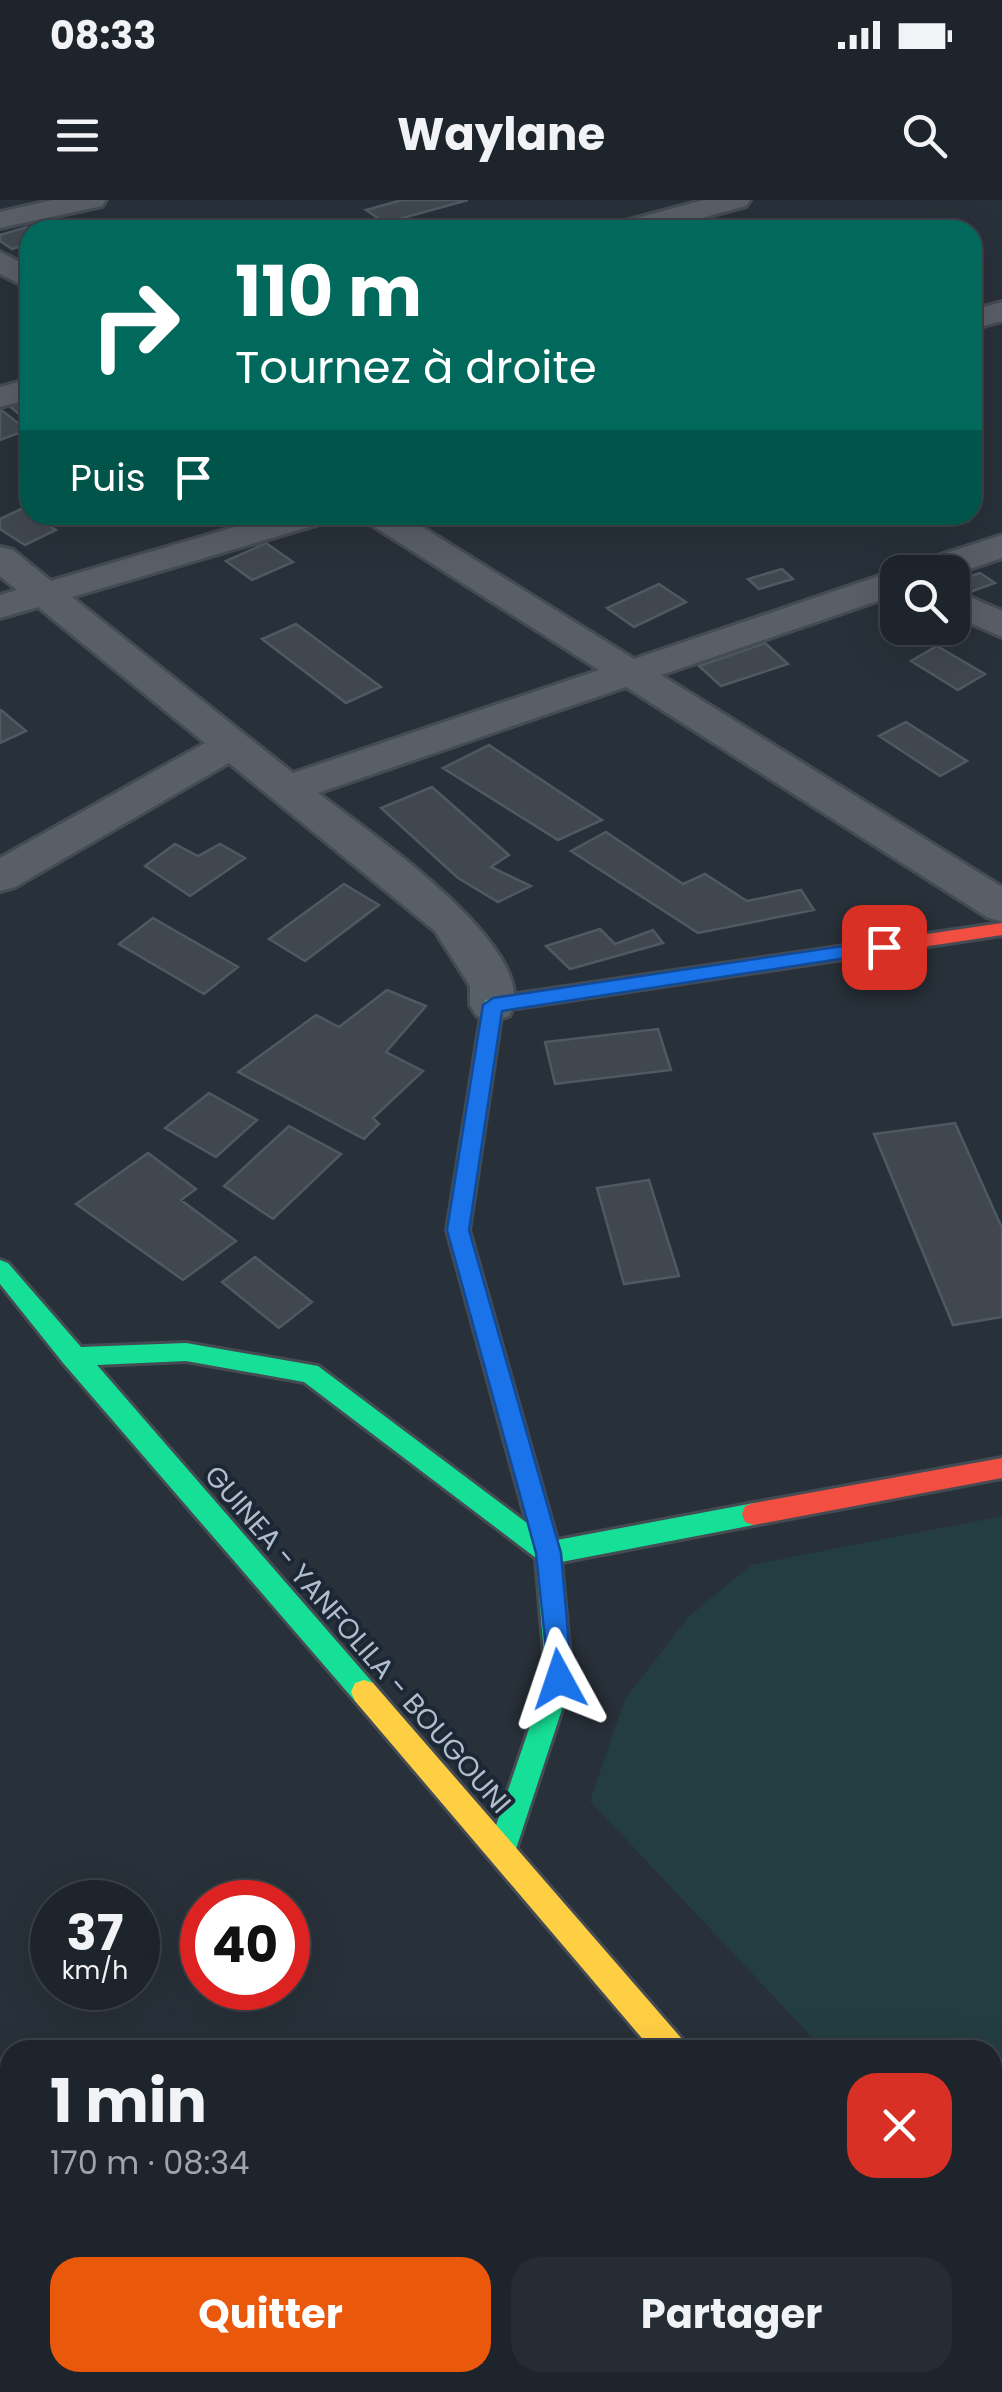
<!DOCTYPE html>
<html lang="fr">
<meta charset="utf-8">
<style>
body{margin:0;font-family:Poppins,sans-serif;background:#262c33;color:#f1f3f6;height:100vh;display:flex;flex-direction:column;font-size:38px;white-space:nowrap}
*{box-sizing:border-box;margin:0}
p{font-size:32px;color:#a1a4a9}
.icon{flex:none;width:55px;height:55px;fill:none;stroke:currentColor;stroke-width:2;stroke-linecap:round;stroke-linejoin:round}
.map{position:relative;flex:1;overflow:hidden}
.sheet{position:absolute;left:0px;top:1840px;width:1002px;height:352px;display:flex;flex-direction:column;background:#1e242b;border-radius:30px 30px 0 0;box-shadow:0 10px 40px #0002,0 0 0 2px #3c4147}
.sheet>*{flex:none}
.banner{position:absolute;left:20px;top:20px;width:962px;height:305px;border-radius:30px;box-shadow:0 10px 40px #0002,0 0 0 2px #3c4147;background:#00695c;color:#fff;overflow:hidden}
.buttons{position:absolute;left:880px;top:355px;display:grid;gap:20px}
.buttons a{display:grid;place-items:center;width:90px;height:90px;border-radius:20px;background:#1e242b;box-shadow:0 10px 40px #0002,0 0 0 2px #3c4147;font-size:50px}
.speed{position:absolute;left:30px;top:1680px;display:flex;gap:20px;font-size:50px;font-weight:700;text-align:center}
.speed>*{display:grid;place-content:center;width:130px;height:130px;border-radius:50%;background:#1e242b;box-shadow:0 10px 40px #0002,0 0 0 2px #3c4147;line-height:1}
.speed small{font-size:25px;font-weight:400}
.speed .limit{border:15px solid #d22;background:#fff;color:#111}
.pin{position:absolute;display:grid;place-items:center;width:85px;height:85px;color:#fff;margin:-42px;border-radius:20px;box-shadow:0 5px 15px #0006}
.me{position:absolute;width:110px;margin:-55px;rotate:355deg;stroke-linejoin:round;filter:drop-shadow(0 0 8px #0008)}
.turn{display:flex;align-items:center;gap:35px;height:210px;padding:0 50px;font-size:45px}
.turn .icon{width:130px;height:130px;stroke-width:2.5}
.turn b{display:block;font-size:70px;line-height:85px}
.then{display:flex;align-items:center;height:95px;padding:0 50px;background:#0003;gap:20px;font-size:38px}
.round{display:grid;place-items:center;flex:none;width:105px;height:105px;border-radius:30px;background:#262c33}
.headline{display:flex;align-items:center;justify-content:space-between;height:170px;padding:0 50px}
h1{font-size:60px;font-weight:700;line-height:75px}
.primary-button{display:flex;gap:20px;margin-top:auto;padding:20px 50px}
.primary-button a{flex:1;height:115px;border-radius:30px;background:#ea580c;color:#fff;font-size:40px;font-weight:700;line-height:115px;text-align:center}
.primary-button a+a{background:#262c33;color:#f1f3f6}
.status{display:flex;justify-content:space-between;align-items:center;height:70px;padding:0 50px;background:#1e242b;direction:ltr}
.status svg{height:28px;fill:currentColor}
header{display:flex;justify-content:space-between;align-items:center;height:130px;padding:0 50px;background:#1e242b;font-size:45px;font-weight:700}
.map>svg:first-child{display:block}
</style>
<div class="status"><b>08:33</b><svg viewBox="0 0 49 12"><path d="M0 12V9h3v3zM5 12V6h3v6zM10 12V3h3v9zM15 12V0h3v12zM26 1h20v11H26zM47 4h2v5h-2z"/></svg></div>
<header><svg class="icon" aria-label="menu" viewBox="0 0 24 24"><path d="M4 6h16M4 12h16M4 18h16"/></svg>Waylane<svg class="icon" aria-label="search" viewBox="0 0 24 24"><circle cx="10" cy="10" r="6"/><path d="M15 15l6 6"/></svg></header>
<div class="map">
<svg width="1002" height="2192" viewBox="0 0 1002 2192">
<rect width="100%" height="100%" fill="#283039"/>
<!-- green -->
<path fill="#243d40" d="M1002,1316V2040L993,2030L992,1850H824L590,1601L625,1499L689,1416L751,1365Z"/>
<!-- building -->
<path fill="#40474f" stroke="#505861" stroke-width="2.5" d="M402,0H468L385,23L366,10Z
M27,27L32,30L30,43L12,49L0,41V35Z
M30,197V223L8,205Z
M0,209L27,230L0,240Z
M21,309L30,315L56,330L25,345L0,329V319Z
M266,343L293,362L252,380L226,361Z
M782,369L793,379L759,389L748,379Z
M980,373L995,383L959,396L952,391V382Z
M659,384L686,402L634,427L607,408Z
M296,424L381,487L346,503L262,439Z
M765,443L788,464L721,486L699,466Z
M937,446L985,474L958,490L911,461Z
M0,510H1L26,531L0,543Z
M906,522L967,561L940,576L879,536Z
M489,545L602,620L558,640L443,568Z
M432,587L509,655L491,667L531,686L498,702L458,678L381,608Z
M606,632L683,684L705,674L747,701L801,690L814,710L698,733L571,651Z
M175,644L198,656L220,644L245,658L190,696L145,666Z
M344,684L379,705L305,761L269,739Z
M153,718L238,767L204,794L119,744Z
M600,729L615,744L653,730L663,743L570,769L546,746Z
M387,790L426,806L386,852L423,871L373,918L379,924L364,939L238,872L316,815L339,827Z
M658,829L671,870L555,884L545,842Z
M209,893L257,920L216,957L165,928Z
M955,923L1002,1028V1117L953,1125L874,934Z
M289,926L341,954L273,1019L224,986Z
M148,953L196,989L181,1000L236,1041L183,1080L76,1004Z
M649,980L679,1076L624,1084L597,988Z
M255,1057L312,1102L279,1128L222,1082Z"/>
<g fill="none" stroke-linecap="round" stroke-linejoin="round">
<!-- street casing -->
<g stroke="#454b52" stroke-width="6">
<path id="street" d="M53,0H106L102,6L0,28V12Z
M704,0H750L746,6L657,30H610L614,24Z
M0,52L30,67V89L0,74Z
M1002,102V121L972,129V110Z
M30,179V199L0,207V187Z
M276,315H331L326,322L72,397L293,573L599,470L367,322L362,315H403L634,459L885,374L904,372H898V394L661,475L1002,687V722L987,717L626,487L318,593C363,628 547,752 509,816L493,821L477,816L470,805V786L435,731L229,563L15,687L0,691V658L205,543L38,407L0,418V395L17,390L0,376V347L13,350L51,381Z
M1002,335V358L952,375L907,372L912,364Z
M952,389L1002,411V437L952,415Z
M0,1899L10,1900V1972L0,1971Z
M453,2182H530V2192H452Z"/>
</g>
<!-- fast casing -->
<g stroke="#454b52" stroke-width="6">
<path id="fast" d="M517,794L527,801L524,806L502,810L469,1030L557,1340L754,1303L763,1306L766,1314L763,1322L754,1325L561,1362L572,1479L516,1649L512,1659L502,1663L492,1659L488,1649L546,1479L536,1358L304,1182L186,1161L97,1165L373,1483L377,1492L373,1501L364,1504L355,1501L64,1164L0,1084V1060L8,1063L81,1147L186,1143L318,1166L527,1323L447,1030L483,805L486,800Z"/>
</g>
<!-- slow casing -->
<g stroke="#454b52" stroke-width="6">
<path id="slow" d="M364,1480L373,1483L682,1839L686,1850H652L355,1501L351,1492L355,1483Z
M932,2182H969L973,2192H936Z"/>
</g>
<!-- jam casing -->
<g stroke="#454b52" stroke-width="6">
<path id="jam" d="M1002,723V735L517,808L507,801L517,794Z
M1002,1258V1278L754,1325L745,1322L742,1314L745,1306L754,1303Z"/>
</g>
<!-- street -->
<use href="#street" fill="#595f67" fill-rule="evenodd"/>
<!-- fast -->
<use href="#fast" fill="#16e098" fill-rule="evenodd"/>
<!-- slow -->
<use href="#slow" fill="#ffcf43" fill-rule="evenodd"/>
<!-- jam -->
<use href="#jam" fill="#f24e42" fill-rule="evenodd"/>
</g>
<!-- route -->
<path fill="#1a73e8" stroke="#114b97" stroke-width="2.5" d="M884,740L894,747L891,751L502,811L469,1030L561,1353L572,1479L568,1488L559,1491L550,1488L536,1353L447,1030L483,805L493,798Z"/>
<g text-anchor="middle" stroke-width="8" stroke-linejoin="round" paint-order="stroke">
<!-- street labels -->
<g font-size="28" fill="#b2bdcb" stroke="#1b2735">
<text transform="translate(358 1439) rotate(49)" y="10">GUINEA - YANFOLILA - BOUGOUNI</text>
</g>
</g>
</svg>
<div class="buttons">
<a><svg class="icon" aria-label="search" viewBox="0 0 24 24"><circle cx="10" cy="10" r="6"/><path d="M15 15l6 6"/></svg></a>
</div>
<div class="speed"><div>37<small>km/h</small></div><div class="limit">40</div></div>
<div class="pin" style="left:884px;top:747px;background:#d93025"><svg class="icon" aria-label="arrive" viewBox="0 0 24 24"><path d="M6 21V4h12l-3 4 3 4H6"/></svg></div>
<svg class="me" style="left:559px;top:1479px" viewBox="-20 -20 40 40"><path d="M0-17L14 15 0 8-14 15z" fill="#1a73e8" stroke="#fff" stroke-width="4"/></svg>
<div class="banner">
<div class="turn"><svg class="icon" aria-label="right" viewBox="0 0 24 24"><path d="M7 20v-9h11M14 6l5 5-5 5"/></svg><div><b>110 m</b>Tournez à droite</div></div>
<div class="then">Puis<svg class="icon" aria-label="arrive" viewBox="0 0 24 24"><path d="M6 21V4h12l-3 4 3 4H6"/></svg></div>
</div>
<section class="sheet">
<div class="headline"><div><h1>1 min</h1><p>170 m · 08:34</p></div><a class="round" style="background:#d93025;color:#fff"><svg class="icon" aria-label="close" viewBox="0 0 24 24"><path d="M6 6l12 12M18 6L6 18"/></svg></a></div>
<div class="primary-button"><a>Quitter</a><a>Partager</a></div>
</section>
</div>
